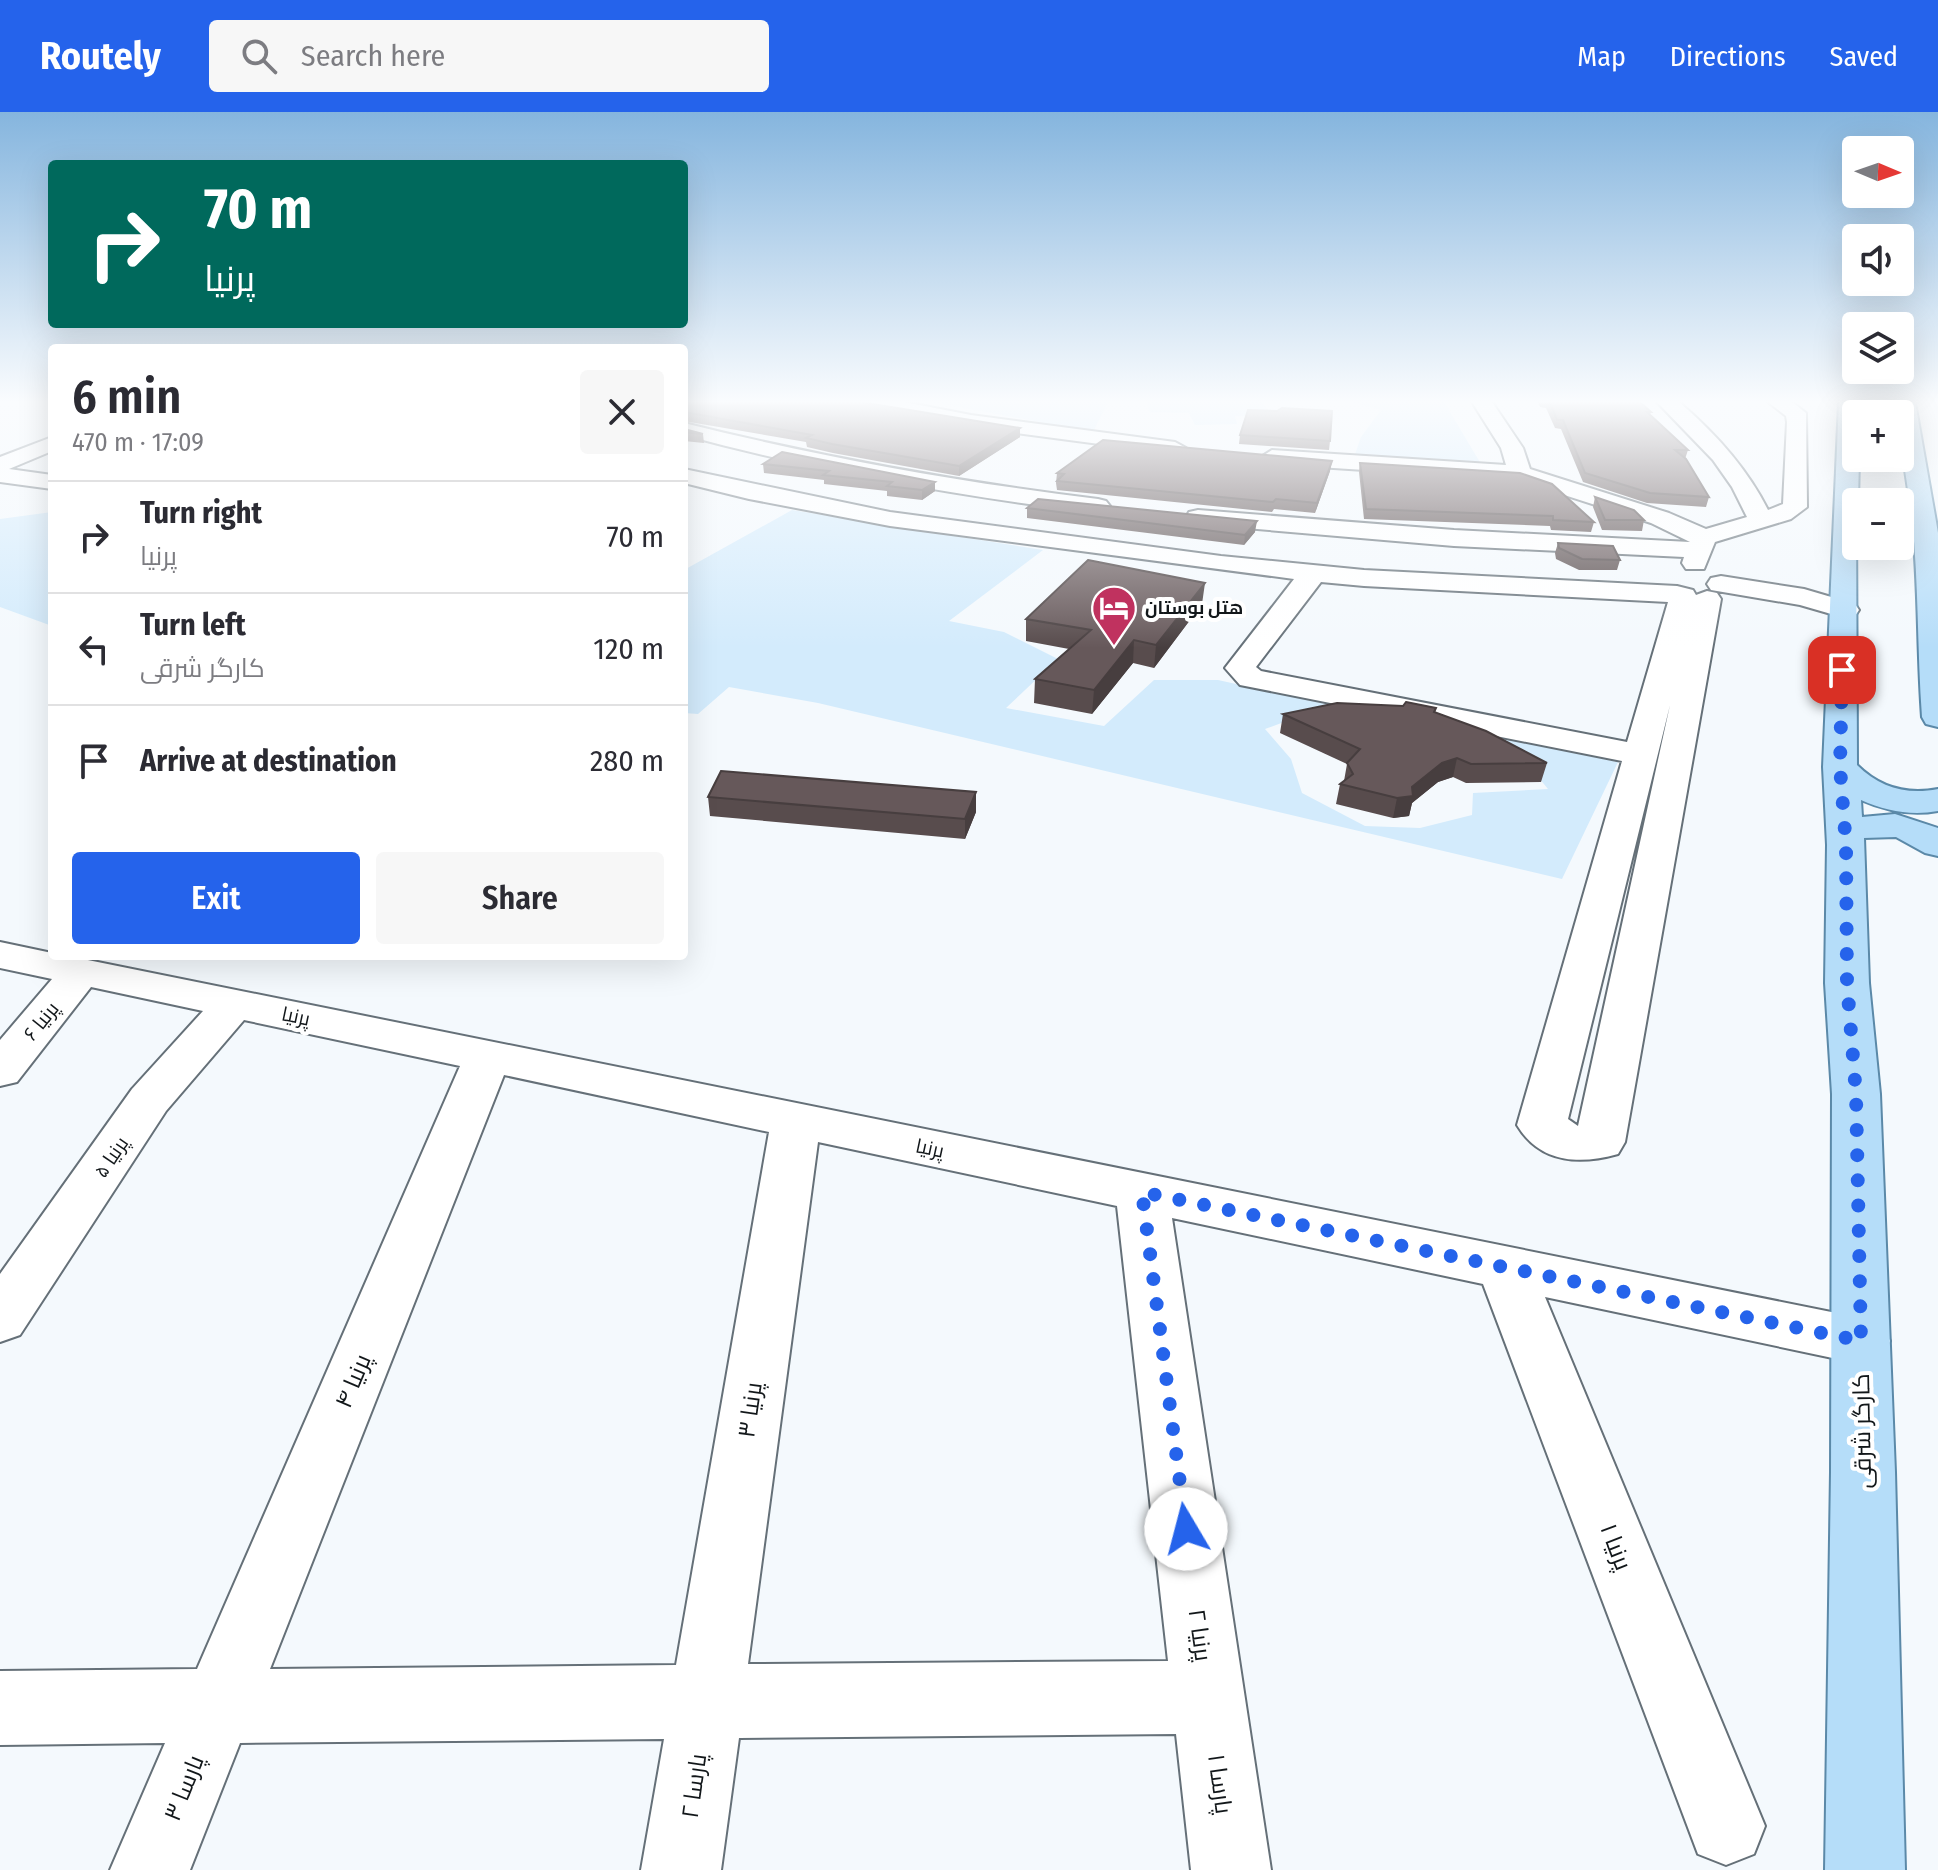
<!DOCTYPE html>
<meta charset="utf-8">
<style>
body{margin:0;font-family:"Fira Sans Condensed",Cairo,sans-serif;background:#f7f7f7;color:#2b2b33;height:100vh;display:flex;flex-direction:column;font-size:30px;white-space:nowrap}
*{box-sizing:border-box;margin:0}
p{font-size:26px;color:#7c7c81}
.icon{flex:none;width:44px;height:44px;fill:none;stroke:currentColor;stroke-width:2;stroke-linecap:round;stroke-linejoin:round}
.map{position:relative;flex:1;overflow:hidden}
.side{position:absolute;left:48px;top:232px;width:640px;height:616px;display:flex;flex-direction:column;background:#fff;border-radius:8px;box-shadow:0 8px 32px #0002}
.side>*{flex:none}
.hud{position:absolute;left:48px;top:48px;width:640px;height:168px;border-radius:8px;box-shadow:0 8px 32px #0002;background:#00695c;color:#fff;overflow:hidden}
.needle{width:52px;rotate:92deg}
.tools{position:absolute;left:1842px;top:24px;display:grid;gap:16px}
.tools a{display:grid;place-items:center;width:72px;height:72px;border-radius:8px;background:#fff;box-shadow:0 8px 32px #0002;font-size:40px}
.pin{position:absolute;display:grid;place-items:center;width:68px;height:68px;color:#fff;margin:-34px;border-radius:16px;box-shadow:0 4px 12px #0006}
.me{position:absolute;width:88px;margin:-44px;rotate:352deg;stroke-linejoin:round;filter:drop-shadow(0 0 6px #0008)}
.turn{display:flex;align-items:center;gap:28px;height:168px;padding:0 24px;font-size:36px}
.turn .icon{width:104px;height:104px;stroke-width:2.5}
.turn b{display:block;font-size:56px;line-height:68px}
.round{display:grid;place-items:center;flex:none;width:84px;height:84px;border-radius:8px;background:#f7f7f7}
.headline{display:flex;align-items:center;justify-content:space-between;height:136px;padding:0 24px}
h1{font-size:48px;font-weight:600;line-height:60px}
.cta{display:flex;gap:16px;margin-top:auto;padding:16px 24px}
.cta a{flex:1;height:92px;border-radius:8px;background:#2563eb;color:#fff;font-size:32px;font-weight:600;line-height:92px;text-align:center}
.cta a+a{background:#f7f7f7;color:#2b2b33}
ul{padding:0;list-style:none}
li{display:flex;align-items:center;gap:24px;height:112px;padding:0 24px;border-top:2px solid #e1e1e2}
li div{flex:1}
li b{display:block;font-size:30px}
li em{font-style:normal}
header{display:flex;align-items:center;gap:48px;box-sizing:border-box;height:112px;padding:0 40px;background:#2563eb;color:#fff}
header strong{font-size:38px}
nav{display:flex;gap:44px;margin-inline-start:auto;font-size:28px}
.search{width:560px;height:72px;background:#f7f7f7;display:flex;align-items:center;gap:20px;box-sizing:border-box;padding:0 28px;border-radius:8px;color:#7c7c81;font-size:30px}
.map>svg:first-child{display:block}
</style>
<header>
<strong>Routely</strong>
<div class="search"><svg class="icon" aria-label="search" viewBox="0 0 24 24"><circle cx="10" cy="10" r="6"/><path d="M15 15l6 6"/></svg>Search here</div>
<nav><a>Map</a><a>Directions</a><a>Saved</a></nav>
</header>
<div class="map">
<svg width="1938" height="1758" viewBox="0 0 1938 1758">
<rect width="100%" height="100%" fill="#f4f9fd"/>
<!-- green -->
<path fill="#d3ebfc" d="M933,290H1108L1093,320Z
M1146,290H1262L1271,303L1235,304L1237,312L1195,313L1189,301L1150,300Z
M1353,290H1444L1481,352L1354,345L1361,325L1381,298Z
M792,398L1043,438L949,509L1004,520L1058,547L1006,596L1104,614L1154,568H1218L1330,593L1265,617L1291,647L1302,681L1365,714L1420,716L1472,703L1473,681L1548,677L1521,644L1459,616L1618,650L1562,767L818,591L729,575L698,602L684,601V458Z
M52,400V514L0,495V407Z"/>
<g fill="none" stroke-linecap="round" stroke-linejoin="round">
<!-- minor casing -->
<g stroke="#657078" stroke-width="4">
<path id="minor" d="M863,290H904L971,303L1175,330L1186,336L1175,342L971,315L873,296Z
M1472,290H1492L1523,336L1530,357L1669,401L1706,417L1747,405L1732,375L1713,348L1657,290H1679C1714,320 1747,356 1768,398L1783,392L1787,310L1786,304L1768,290H1792L1806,301L1807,395L1791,407L1715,430L1704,457H1686L1682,451L1684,445L1454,434L1198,412L1189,410L1186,405L1189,400L1198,398L1454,418L1690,430L1651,411L1518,368L1272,352L1261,345L1272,338L1506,353L1501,336Z
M684,311C821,345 958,370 1098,387L1106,389L1110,394L1106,399L1098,401C958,384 820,360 684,323Z
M52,325V339L9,357L52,363V377L0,370V345Z
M684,357L890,400L1221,444L1364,458L1677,474L1693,478L1696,483L1707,479L1717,481L1721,487L1625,1030L1618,1042C1579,1053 1540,1051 1517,1013L1622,649L1240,573L1225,556L1294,467L890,414L749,387L684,371ZM1321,470L1364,474L1668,490L1627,630L1261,559L1256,555ZM1670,593L1578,1014L1568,1007Z
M1721,464L1804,477L1855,492L1859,498L1855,504L1845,506L1800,493L1711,478L1707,472L1711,466Z
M0,830L52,841V844H68L1861,1206L1882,1212L1890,1229L1882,1246L1861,1252L1545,1185L1765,1714L1754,1742L1726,1753L1698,1742L1483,1172L1172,1106L1271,1758H1191L1176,1622L739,1626L721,1758H641L664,1627L240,1631L190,1758H110L165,1631L0,1633V1559L197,1557L460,954L244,908L166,999L20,1223L0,1230V1162L132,977L203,899L91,875L17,970L0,974V928L52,867L0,856ZM504,963L769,1020L676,1553L270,1557ZM818,1030L1117,1094L1168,1549L748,1552Z"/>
</g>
<!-- major casing -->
<g stroke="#5b89a8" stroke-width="4">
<path id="major" d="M1839,290H1859V302H1856V346H1859L1858,390H1856L1857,653C1880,676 1907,683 1938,677V699C1911,704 1886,699 1861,688L1862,705L1895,702L1938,716V744L1925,741L1896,725L1864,726L1869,871L1880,982L1895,1360L1905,1758H1825L1831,1360L1832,982L1825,871L1827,733L1823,655Z
M1895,290H1915L1938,421V615L1926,612L1922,605C1917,539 1919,473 1912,407C1908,372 1900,337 1900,302H1897Z"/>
</g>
<!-- minor -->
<use href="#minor" fill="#fff" fill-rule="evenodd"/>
<!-- major -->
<use href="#major" fill="#b5ddf9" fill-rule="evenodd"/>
</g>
<!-- wall -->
<path fill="#584c4d" d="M684,290L1020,316V325L959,364L833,341L807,335L806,330L684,309Z
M1538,290H1640L1651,300L1650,303L1688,338L1685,347L1709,385L1706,395L1647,391L1583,370L1561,317L1555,316L1546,296L1540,295Z
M684,317L703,322L704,331L684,329Z
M1240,323L1330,329L1329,338L1239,332Z
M1360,351L1594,410L1591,420L1551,418L1550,414L1364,407L1359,360Z
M763,352L935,370V379L922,388L887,384V379L824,372V368L764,361Z
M1330,359L1315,401L1274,397L1272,400L1057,378L1056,371L1057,361Z
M1595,385L1644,408L1642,419L1602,418L1593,395Z
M1027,396L1255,420L1244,433L1027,406Z
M1558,431L1620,448L1617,458H1579L1556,447L1555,441Z
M1202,492L1154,556L1133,551L1092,602L1034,591L1035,567L1069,537L1026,529V507Z
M1436,596L1435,601L1547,651L1541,670L1466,671L1453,665L1438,670L1412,691L1409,704L1393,706L1336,692L1340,672L1344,669L1347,652L1280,621L1283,602Z
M708,685L976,700L965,727L710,704Z"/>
<!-- shaded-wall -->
<path fill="#473e3f" d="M1020,316V325L959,364V354Z
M1332,349L1330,359L1315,401L1317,391Z
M935,370V379L922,388V378Z
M1257,409L1255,420L1244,433L1245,423Z
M1205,471L1202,492L1154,556L1156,533Z
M1134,528L1133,551L1092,602L1094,578Z
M1457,646L1453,665L1438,670L1412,691L1409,704L1393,706L1397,686L1442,651Z
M976,680V700L965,727V707Z"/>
<!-- building -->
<path fill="#66585a" stroke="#473e3f" stroke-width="2" d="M684,290H861L1020,316L959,354L832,332L806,326L812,323L684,300Z
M1550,290H1640L1651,300H1647L1688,338H1675L1686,347L1709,385L1650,381L1585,361L1563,308H1557Z
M1282,296L1332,299L1330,329L1240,323L1248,298L1277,299Z
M684,317L703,322L684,320Z
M1103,328L1332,349L1317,391L1276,387L1273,390L1057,369L1064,362L1057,361Z
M782,340L935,370L922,378L887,374L892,370L823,363L829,359L763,352Z
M1360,351L1520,361L1552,372L1594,410L1553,408V404L1366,397Z
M1595,385L1634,398L1644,408H1605Z
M1038,387L1257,409L1245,423L1027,396Z
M1558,431L1613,434L1620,448L1582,447L1559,436Z
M1088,448L1205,471L1156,533L1134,528L1094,578L1035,567L1091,518L1026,507Z
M1406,590L1436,596L1434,600L1486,619L1547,651L1471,652L1457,646L1442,651L1412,675L1413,684L1397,686L1340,672L1353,662L1347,651L1360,637L1283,602L1337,591L1403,594Z
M721,659L976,680L965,707L708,685Z"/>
<!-- sky -->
<linearGradient id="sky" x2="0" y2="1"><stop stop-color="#85b5de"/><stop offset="0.54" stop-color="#fafcfe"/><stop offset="1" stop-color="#fafcfe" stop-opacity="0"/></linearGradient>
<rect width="1938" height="536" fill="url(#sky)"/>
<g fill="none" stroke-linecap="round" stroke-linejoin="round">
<!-- route -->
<path stroke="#2563eb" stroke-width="14" stroke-dasharray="0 25.2" d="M1186,1417L1142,1080L1861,1229L1856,982L1847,871L1846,733L1840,655L1842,558"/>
</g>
<!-- icons -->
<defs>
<g id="hotel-pin" transform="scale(2.3)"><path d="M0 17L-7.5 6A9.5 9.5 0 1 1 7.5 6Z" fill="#c0325f" stroke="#fff"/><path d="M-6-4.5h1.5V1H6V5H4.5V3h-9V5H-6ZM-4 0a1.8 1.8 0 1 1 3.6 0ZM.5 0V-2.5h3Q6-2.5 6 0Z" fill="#fff"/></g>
</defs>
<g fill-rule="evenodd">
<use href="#hotel-pin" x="1114" y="496"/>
</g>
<g text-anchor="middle" stroke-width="8" stroke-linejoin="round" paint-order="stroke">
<!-- far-poi labels -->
<g font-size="18" font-weight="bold" fill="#12171a" stroke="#fff" text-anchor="start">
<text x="1145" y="502">هتل بوستان</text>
</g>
<!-- street labels -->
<g font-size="20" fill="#12171a" stroke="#fff">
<text transform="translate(296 904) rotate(12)" y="7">پرنیا</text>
<text transform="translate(41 909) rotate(-51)" y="7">پرنیا ۶</text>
<text transform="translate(930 1036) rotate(12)" y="7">پرنیا</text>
<text transform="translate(111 1045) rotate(-56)" y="7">پرنیا ۵</text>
</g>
<!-- near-street labels -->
<g font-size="24" fill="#12171a" stroke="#fff">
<text transform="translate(353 1269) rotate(-67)" y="8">پرنیا ۴</text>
<text transform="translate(750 1298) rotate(-82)" y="8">پرنیا ۳</text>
<text transform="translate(1862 1319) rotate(-91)" y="8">کارگر شرقی</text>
<text transform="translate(1616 1435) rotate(69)" y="8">پرنیا ۱</text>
<text transform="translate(1200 1523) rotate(82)" y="8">پرنیا ۲</text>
<text transform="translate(1220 1672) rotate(82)" y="8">پارسا ۱</text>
<text transform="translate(694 1674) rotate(-82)" y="8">پارسا ۲</text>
<text transform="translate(184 1676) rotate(-68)" y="8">پارسا ۳</text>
</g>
</g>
</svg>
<div class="tools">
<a><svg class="needle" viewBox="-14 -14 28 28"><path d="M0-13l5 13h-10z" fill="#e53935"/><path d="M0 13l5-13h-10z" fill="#7c7c81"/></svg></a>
<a><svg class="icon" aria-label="sound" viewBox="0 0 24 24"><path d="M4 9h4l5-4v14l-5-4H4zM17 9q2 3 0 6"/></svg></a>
<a><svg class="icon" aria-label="layers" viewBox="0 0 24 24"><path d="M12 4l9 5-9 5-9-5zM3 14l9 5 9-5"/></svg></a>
<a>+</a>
<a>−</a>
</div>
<div class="pin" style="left:1842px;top:558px;background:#d93025"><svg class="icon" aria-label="arrive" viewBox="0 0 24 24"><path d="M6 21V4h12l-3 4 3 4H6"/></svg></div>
<svg class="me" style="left:1186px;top:1417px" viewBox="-20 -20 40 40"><circle r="19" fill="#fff"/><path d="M0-13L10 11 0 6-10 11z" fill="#2563eb"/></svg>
<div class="hud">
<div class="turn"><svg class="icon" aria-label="right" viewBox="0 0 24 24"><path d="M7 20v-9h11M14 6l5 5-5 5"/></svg><div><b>70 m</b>پرنیا</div></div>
</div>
<section class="side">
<div class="headline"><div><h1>6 min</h1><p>470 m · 17:09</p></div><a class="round"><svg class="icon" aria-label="close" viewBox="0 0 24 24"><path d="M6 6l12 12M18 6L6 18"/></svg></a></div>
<ul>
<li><svg class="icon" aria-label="right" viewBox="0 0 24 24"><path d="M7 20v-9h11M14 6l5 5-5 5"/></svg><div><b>Turn right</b><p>پرنیا</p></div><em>70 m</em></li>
<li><svg class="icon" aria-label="left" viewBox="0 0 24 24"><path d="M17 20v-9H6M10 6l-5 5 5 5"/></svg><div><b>Turn left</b><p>کارگر شرقی</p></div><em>120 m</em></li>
<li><svg class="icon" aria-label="arrive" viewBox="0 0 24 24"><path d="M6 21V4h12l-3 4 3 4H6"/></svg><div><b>Arrive at destination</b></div><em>280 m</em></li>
</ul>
<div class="cta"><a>Exit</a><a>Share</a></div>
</section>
</div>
